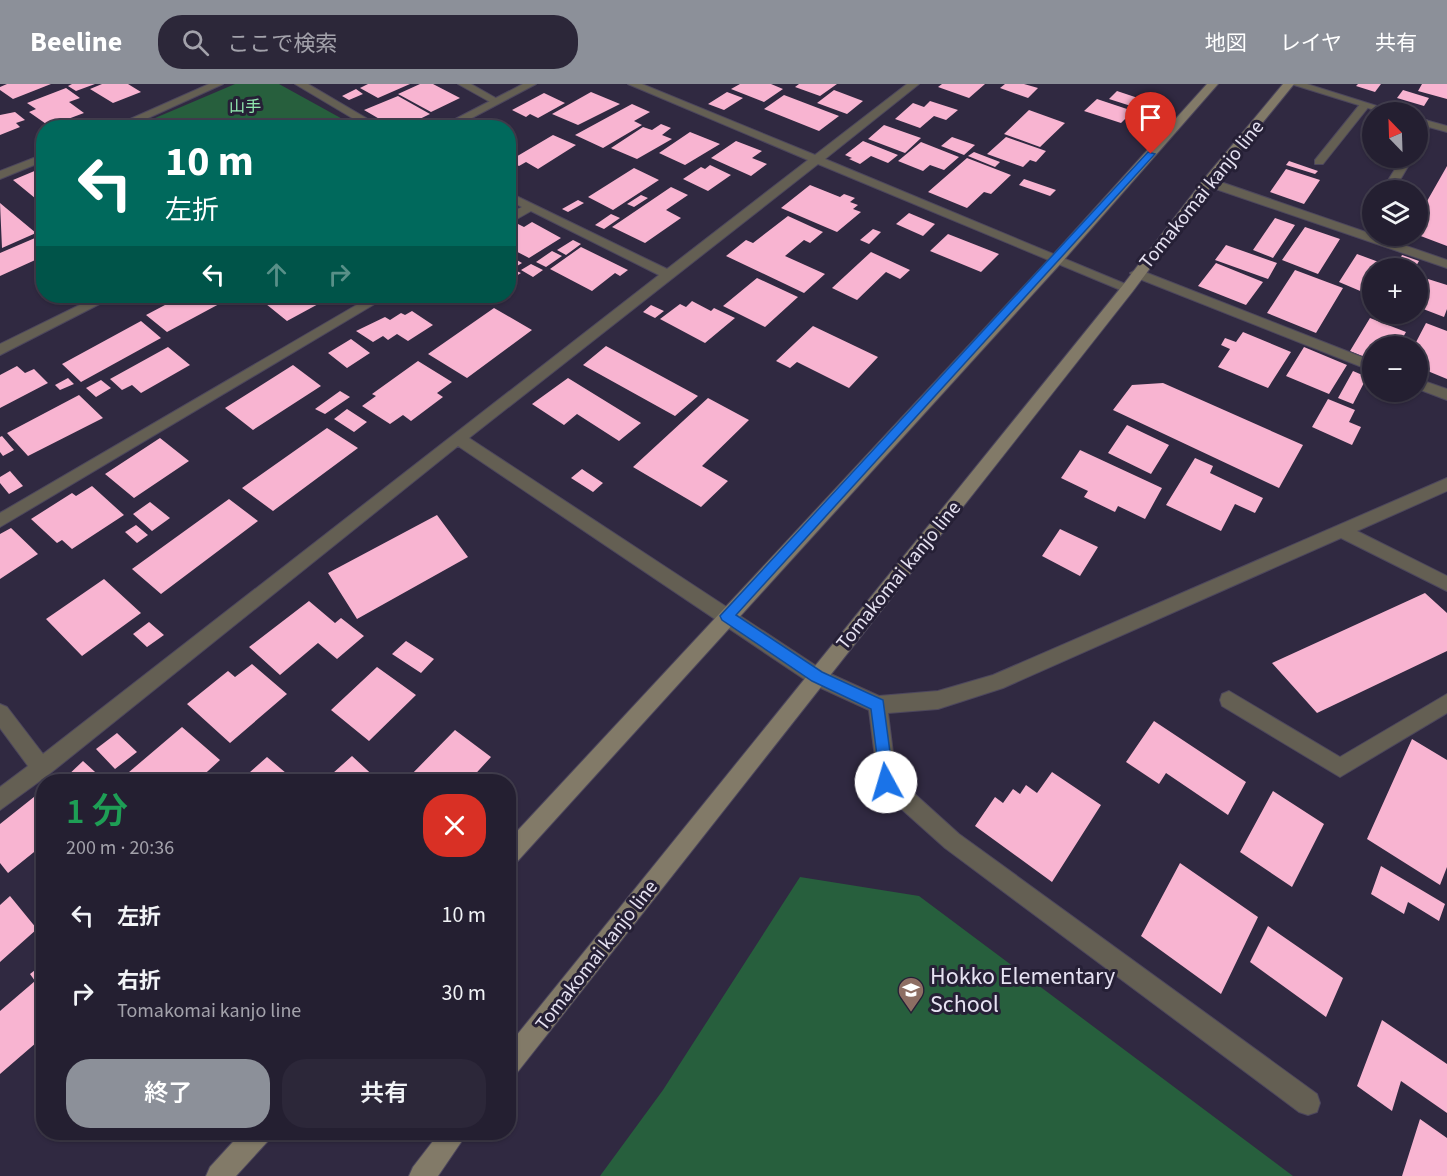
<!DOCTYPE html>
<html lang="ja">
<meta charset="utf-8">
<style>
body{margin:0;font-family:"Source Sans 3","Noto Sans JP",sans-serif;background:#2c2739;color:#f1f3f6;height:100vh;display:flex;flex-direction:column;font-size:22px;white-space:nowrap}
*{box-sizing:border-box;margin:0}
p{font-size:20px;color:#a3a2ab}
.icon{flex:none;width:33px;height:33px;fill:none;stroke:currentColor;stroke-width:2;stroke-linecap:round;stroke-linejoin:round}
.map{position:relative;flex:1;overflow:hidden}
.drawer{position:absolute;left:36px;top:690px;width:480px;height:366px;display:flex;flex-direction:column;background:#241f31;border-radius:24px;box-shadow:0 2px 4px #0004,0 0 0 2px #413d4d}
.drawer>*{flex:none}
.guide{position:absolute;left:36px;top:36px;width:480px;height:183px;border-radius:24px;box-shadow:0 2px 4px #0004,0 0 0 2px #413d4d;background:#00695c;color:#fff;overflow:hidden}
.needle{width:39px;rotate:337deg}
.controls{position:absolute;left:1362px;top:18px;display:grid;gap:12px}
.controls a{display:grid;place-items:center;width:66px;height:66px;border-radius:50%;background:#241f31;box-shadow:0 2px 4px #0004,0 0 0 2px #413d4d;font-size:30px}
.pin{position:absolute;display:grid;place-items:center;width:51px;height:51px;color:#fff;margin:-62px -26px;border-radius:50% 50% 50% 0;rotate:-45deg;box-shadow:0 0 6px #0007}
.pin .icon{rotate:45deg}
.me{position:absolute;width:66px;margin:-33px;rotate:354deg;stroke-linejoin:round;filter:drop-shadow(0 0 4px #0008)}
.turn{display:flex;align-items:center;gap:21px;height:126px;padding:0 30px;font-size:27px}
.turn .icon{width:78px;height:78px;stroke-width:2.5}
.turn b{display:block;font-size:42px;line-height:51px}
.lanes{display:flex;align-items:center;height:57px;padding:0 30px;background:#0003;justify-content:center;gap:30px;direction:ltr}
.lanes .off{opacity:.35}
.round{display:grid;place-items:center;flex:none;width:63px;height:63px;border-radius:24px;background:#2c2739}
.summary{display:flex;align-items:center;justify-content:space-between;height:102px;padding:0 30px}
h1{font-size:36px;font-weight:600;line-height:45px;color:#1e9e55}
.action{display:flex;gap:12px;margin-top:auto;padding:12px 30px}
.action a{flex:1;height:69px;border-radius:24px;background:#8c9099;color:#fff;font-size:24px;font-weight:600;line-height:69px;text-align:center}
.action a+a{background:#2c2739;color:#f1f3f6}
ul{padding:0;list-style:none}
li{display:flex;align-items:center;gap:18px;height:78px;padding:0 30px}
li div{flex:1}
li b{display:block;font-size:22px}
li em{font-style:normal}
header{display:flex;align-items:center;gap:36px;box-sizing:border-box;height:84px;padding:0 30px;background:#8c9099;color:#fff}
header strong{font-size:28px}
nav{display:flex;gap:33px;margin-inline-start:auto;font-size:21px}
.search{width:420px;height:54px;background:#2c2739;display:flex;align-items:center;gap:15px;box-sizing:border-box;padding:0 21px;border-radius:24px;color:#a3a2ab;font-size:22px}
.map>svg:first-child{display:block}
</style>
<header>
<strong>Beeline</strong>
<div class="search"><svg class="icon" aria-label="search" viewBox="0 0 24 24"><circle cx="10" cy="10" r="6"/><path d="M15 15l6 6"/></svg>ここで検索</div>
<nav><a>地図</a><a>レイヤ</a><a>共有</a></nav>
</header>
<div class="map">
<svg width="1447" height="1092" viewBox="0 0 1447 1092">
<rect width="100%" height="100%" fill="#302941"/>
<!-- green -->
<path fill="#275f3d" d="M235,0H279L357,43H134Z
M800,793L919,812L1293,1092H600L663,1006Z"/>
<!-- building -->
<path fill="#f8b4d1" d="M7,0H51L13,15L0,6V3Z
M72,0H95L76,7L68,2Z
M102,0H128L141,8L113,19L90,5Z
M368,0H410L378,14L360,4Z
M420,0H433L460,14L431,28L398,10Z
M740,0H771L783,5L764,18L731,5Z
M799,0H837L820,12L795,3Z
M942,0H985L969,14L938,3Z
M1005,0H1024L1038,4L1028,14L1000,4Z
M1358,0H1381L1375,8L1356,2Z
M1422,0H1447V15L1418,7Z
M66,4L80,14L69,18L84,29L49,42L29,28L36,25L27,19Z
M356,5L363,10L349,16L342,12Z
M834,6L863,17L847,30L817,19Z
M1403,6L1429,14L1424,22L1397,14Z
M1117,7L1138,14L1131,22L1109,15Z
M591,8L620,20L578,41L552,30Z
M727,8L743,14L724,26L708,20Z
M544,9L565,19L538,34L530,30L526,33L512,26Z
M784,11L839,32L819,47L764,25Z
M398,12L430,30L401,44H395L364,26Z
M1097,15L1133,27L1121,39L1084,27Z
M930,17L958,26L946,36L934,32L920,44L895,35L913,19L924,23Z
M632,20L650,28L634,37L642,41L603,64L575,51Z
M1029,26L1065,39L1040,63L1004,50Z
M15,28L25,36L16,39L20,43L0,51V31Z
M661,40L671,44L662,51L672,55L637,75L611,64L643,43L652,46Z
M884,41L921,54L905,69L868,55Z
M690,48L720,60L685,81L659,69Z
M553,51L576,61L538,85L526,78L519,82L509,77Z
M952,53L975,61L964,71L941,62Z
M1006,53L1046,67L1036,78L1030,76L1023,83L987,70Z
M736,57L762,67L752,74L767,80L751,92L711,74Z
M863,57L898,71L888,79L871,72L860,80L849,75L852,74L845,71Z
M921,58L959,73L944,86L930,81L923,87L898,77Z
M974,68L1000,78L995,83L968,72Z
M967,74L1011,91L991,110L984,108L967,124L928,108Z
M1289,77L1318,87L1315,90L1286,81Z
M710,81L731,91L708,107L683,95L701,83L705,85Z
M1447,82V162L1418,151V133Z
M44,83V118L41,119L13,96Z
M634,84L659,96L613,126L588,113Z
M1286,85L1320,96L1304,120L1270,108Z
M1024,95L1056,106L1050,112L1019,101Z
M810,101L840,113L844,110L855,114L850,118L858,121L853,125L861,128L837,148L781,124Z
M671,103L688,111L666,126L681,134L645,159L612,143Z
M641,111L648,114L634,123L627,120Z
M578,116L584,119L568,128L562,125Z
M0,119L36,149L2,164Z
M909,129L935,140L923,152L896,140Z
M611,130L620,134L604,145L595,141Z
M788,132L823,148L810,159L804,156L785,172L825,190L804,209L726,172L746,156L753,159Z
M1275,134L1295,141L1273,174L1253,166Z
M532,138L561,154L529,174L508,163V146L518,140L524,143Z
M1305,143L1340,155L1318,190L1282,176Z
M873,145L881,148L869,160L860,156Z
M948,150L999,170L981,188L930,167Z
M35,154L44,161V172L0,192V169Z
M573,156L581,160L566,171L557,166Z
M1226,161L1277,179L1268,195L1215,176Z
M581,163L628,186L620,192L615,189L592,207L550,185Z
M552,167L562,172L546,183L536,178Z
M871,168L910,186L900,195L886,188L857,216L832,204Z
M1357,170L1395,184H1372V212L1339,198Z
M508,171L522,179L512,185L521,189L508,197Z
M1402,171L1419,177L1415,184L1397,181Z
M1216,179L1263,198L1246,221L1198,202Z
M531,180L543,186L533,193L521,186Z
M1295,186L1343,204L1316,249L1267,229Z
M757,194L798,213L765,243L723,222Z
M1428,195L1447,201V225L1444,233L1418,223Z
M182,212H234L167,248L146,231Z
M282,212H333L287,237L266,220Z
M692,217L711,227L714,224L735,234L705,259L660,235L680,220L686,223Z
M651,221L664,227L655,234L643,228Z
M494,224L532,246L467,294L428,270Z
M412,227L433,241L408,257L397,250L388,256L383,252L373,258L356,247L385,233L390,236L401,229L405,231Z
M1370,234L1406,248L1398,262H1372V276L1350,267Z
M141,237L161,254L81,298L62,280Z
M1426,239L1447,247V295L1418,283V262H1414Z
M813,242L878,273L849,304L797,278L790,284L776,277Z
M1243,248L1291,268L1268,304L1218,283L1230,265L1221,261L1225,254L1236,258Z
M351,255L370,269L347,284L328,269Z
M606,262L698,312L675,332L583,281Z
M168,263L190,281L141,309L132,301L122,306L110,295Z
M1304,263L1347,281L1329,310L1286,292Z
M418,277L452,298L437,309L443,313L411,337L403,331L390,340L362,322L376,312L372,310Z
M293,281L321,302L253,346L225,324Z
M17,282L25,289L34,285L48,299L0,324V291Z
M1353,287L1367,293L1353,320L1338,314Z
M68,294L74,300L60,306L55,301Z
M568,294L641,339L619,357L577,330L564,341L532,320Z
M101,296L111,304L96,313L86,304Z
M1163,299L1303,361L1279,404L1113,326L1132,301Z
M340,307L350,313L325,330L315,325Z
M79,311L103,334L28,372L7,349Z
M708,314L749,336L702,382L728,397L701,423L633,383Z
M1328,315L1355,326L1349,338L1361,343L1352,361L1312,343Z
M347,325L367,338L354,348L334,335Z
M1127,341L1169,361L1151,390L1108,369Z
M327,344L358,364L273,427L242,404Z
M2,352L14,366L3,372L0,368V353Z
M160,354L189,377L134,414L105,390Z
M1080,366L1162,404L1145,435L1118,422L1115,428L1084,413L1088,407L1061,394Z
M1195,374L1213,382L1210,389L1263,414L1255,429L1235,420L1221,447L1166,421Z
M582,385L603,399L593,408L571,394Z
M10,387L23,402L9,410L0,399V393Z
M92,402L124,431L72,465L62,456L57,459L31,435L72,409L76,412Z
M229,415L258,437L161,510L132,485Z
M150,418L170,434L152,447L133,430Z
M437,431L468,473L357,535L328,489Z
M136,441L148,451L137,459L125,448Z
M11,444L38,470L0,495V450Z
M1060,445L1098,463L1080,492L1042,472Z
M104,495L141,529L82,572L46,535Z
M1425,509L1447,529V567L1317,629L1272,579Z
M309,517L335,539L341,534L364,552L337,575L318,559L280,591L249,563Z
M149,538L164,551L147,563L133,550Z
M406,557L434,575L421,589L392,570Z
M252,580L287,610L230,659L187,620L228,587L235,593Z
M377,583L416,611L369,657L331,626Z
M1154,637L1246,698L1228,731L1166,689L1159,700L1126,678Z
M182,643L220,676L196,698H126L122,694Z
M455,646L491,673L468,698H412L408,694Z
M117,649L137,668L115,685L96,665Z
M1412,655L1447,676V783L1440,801L1367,755Z
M352,672L380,698H323Z
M267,673L293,695L260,698L250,688Z
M83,677L106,698H69L65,694Z
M1052,688L1101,721L1052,798L975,742L995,713L1003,719L1013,705L1020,710L1026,701L1037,709Z
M44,705V760L8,789L0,779V740Z
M1273,707L1324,740L1292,803L1240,768Z
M1180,779L1258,833L1221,910L1141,852Z
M1381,782L1445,820L1439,837L1408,818L1404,830L1371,810Z
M10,812L37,845L0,878V821Z
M1268,842L1343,894L1326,933L1250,878Z
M44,879V952L0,990V927L35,897L30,890Z
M1382,936L1447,980V1029L1401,997L1392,1027L1357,1002Z
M1420,1035L1447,1054V1092H1402Z"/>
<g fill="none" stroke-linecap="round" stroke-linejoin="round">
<!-- lane casing -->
<g stroke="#4d475d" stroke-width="2">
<path id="lane" d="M458,0H471L501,17L492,19Z
M1361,19L1370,21L1323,80H1315V76Z
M1426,36L1432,39L1422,56L1418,57V44L1422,37Z
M1402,74H1413L1394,106H1382Z
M1204,95H1212L1447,176V184L1204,101Z
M1137,185L1372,277V287L1132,192L1130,189Z
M1418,295L1447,305V316L1418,305Z
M1229,607L1340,673L1447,610V629L1340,693L1222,622L1220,616L1222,610Z"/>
</g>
<!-- street casing -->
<g stroke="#4d475d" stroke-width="2">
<path id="street" d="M209,0H223L126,44H110Z
M295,0H308L383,44H369Z
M523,0H536L453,44H438Z
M628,0H642L815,71L907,0H919L825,75L1135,204L1128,208L1123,207L818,80L469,354L824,587L879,612L938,607L993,591L1447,394V407L1357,447L1447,492V507L1341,454L1003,604L938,625L888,629L896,693L959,750L1317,1010L1320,1019L1317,1028L1308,1031L1299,1028L945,764L879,705L869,626L810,599L458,362L48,691L0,726V703L28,682L0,644V620L7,623L43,670L659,191L531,127L508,140V130L522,123L508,116V108L667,185L808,76Z
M1291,0H1307L1396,28H1381Z
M1418,34L1447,42V48L1418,40Z
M44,70V77L0,95V87Z
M98,212H115L0,271V260Z
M372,212H388L0,443V429Z"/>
</g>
<!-- secondary casing -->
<g stroke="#4d475d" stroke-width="2">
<path id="secondary" d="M1207,0H1218L1062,178L515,780L508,783V757L1052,172Z
M1283,0H1294L1212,101L1133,207L516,990L508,994V962L1123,201L1204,95Z
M242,1048H271L268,1057L236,1092H206L210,1083Z
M440,1048H468L438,1092H409L413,1083Z"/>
</g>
<!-- lane -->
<use href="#lane" fill="#645f53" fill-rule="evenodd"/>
<!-- street -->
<use href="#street" fill="#645f53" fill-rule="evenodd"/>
<!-- secondary -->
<use href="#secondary" fill="#827a68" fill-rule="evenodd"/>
</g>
<!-- route -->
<path fill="#1a73e8" stroke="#114b97" stroke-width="1.5" d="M1148,68L1155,70L736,531L822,588L883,616L894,698L892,703L886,705L881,703L871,625L812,597L722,536L720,532Z"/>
<!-- icons -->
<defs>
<g id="school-pin" transform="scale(1.35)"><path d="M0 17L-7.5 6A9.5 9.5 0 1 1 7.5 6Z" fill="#8d6e63" stroke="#262036"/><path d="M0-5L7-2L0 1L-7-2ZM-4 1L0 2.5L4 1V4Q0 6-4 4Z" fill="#fff"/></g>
</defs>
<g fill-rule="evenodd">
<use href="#school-pin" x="911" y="906"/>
</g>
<g text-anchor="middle" stroke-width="6" stroke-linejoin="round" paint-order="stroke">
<!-- far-park labels -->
<g font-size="16" fill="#92e9b0" stroke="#262036">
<text x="245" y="28">山手</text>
</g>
<!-- street labels -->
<g font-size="20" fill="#e6e2f2" stroke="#262036">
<text transform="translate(1201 110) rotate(-51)" y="7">Tomakomai kanjo line</text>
<text transform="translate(898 491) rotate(-51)" y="7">Tomakomai kanjo line</text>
<text transform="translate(596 871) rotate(-52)" y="7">Tomakomai kanjo line</text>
</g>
<!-- near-poi labels -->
<g font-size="24" fill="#e6e2f2" stroke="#262036" text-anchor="start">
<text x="930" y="900">Hokko Elementary<tspan x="930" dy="28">School</tspan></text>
</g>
</g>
</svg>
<div class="controls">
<a><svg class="needle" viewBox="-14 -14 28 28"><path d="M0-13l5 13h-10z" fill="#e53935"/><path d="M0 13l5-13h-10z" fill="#a3a2ab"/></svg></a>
<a><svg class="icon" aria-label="layers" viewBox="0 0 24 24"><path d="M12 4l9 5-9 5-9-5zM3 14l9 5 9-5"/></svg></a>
<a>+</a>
<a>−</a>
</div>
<div class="pin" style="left:1151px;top:70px;background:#d93025"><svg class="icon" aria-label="arrive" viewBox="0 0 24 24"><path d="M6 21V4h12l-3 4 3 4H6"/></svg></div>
<svg class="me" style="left:886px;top:698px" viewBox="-20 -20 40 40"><circle r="19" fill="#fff"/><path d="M0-13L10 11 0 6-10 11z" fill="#1a73e8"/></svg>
<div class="guide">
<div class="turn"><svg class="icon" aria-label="left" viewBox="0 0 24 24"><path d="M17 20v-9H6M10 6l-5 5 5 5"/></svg><div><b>10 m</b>左折</div></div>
<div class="lanes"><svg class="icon" aria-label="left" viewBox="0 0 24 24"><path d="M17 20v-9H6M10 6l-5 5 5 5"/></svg><svg class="icon off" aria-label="ahead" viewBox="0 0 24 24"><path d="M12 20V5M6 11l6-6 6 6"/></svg><svg class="icon off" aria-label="right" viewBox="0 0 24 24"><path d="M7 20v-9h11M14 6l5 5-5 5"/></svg></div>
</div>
<section class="drawer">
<div class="summary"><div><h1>1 分</h1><p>200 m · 20:36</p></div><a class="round" style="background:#d93025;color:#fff"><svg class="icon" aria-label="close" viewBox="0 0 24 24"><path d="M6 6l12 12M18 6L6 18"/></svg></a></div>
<ul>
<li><svg class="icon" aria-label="left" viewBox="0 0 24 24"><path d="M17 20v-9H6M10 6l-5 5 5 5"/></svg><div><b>左折</b></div><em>10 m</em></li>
<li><svg class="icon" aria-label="right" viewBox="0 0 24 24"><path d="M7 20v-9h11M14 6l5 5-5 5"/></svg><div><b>右折</b><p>Tomakomai kanjo line</p></div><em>30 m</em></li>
</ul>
<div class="action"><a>終了</a><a>共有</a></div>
</section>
</div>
